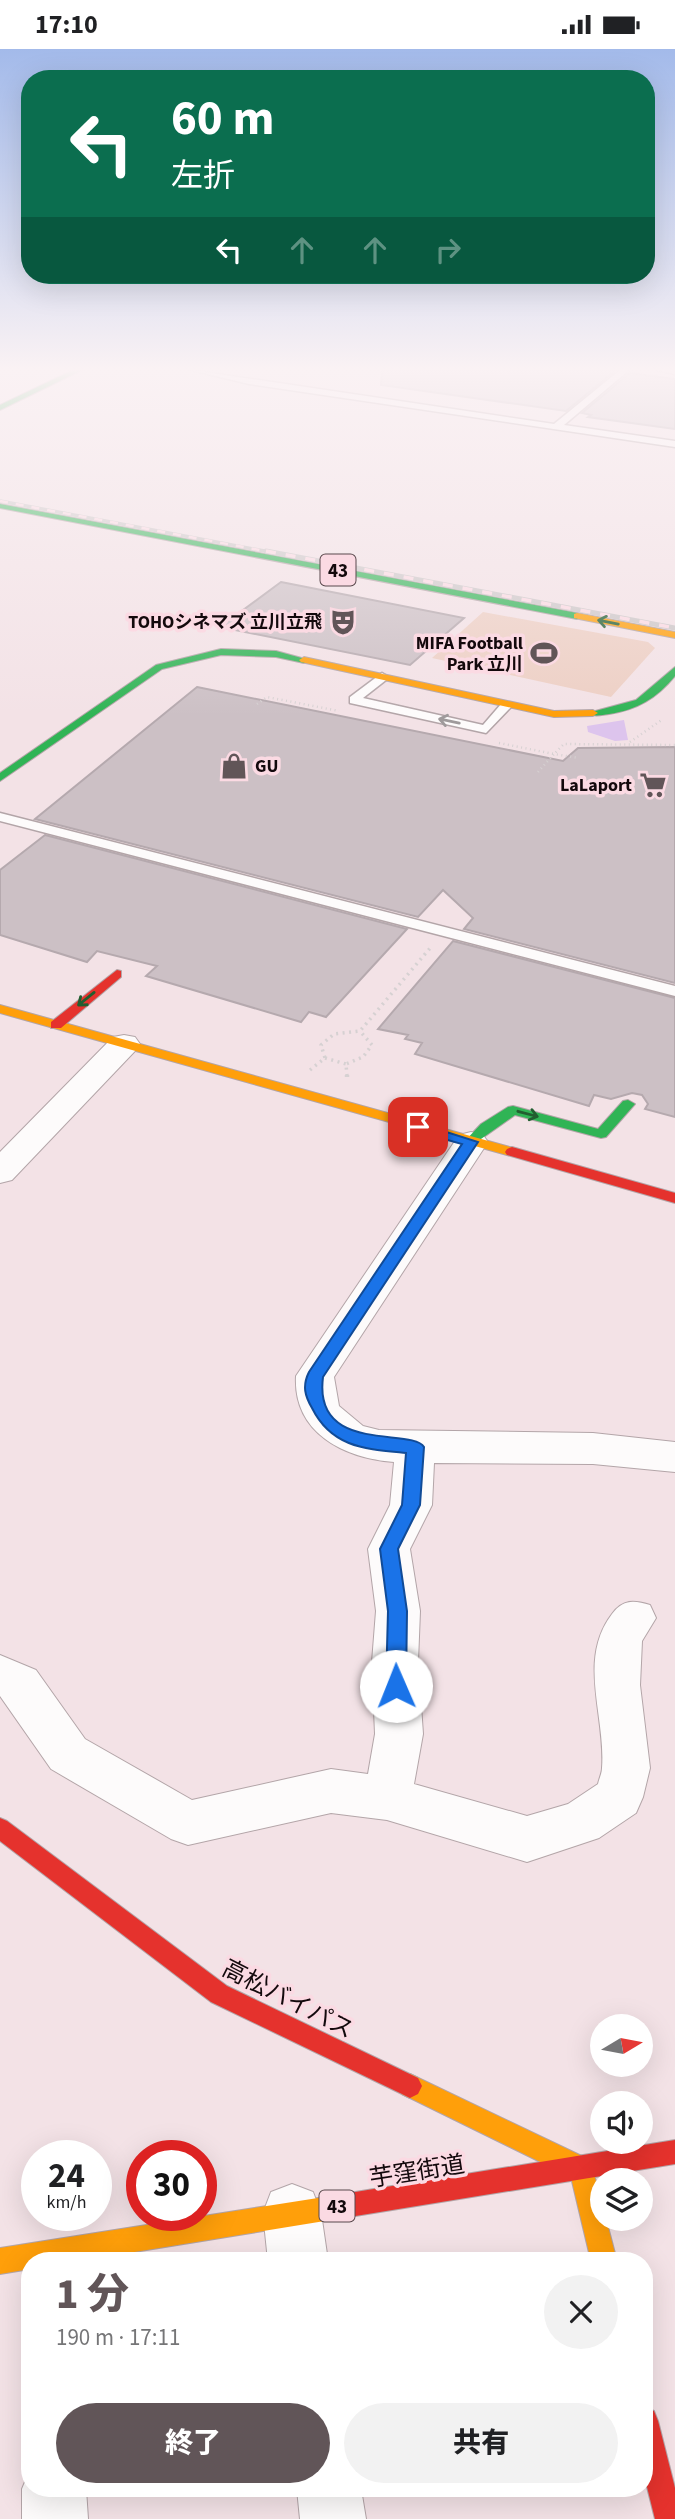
<!DOCTYPE html>
<html lang="ja">
<meta charset="utf-8">
<style>
body{margin:0;font-family:"Source Sans 3","Noto Sans JP",sans-serif;background:#f2f2f2;color:#202124;height:100vh;display:flex;flex-direction:column;font-size:26px;white-space:nowrap}
*{box-sizing:border-box;margin:0}
p{font-size:23px;color:#757577}
.icon{flex:none;width:38px;height:38px;fill:none;stroke:currentColor;stroke-width:2;stroke-linecap:round;stroke-linejoin:round}
.map{position:relative;flex:1;overflow:hidden}
.side{position:absolute;left:21px;top:2203px;width:632px;height:245px;display:flex;flex-direction:column;background:#fff;border-radius:28px;box-shadow:0 7px 28px #0002}
.side>*{flex:none}
.banner{position:absolute;left:21px;top:21px;width:634px;height:214px;border-radius:28px;box-shadow:0 7px 28px #0002;background:#0b6e4f;color:#fff;overflow:hidden}
.needle{width:46px;rotate:80deg}
.controls{position:absolute;left:590px;top:1965px;display:grid;gap:14px}
.controls a{display:grid;place-items:center;width:63px;height:63px;border-radius:50%;background:#fff;box-shadow:0 7px 28px #0002;font-size:35px}
.speed{position:absolute;left:21px;top:2091px;display:flex;gap:14px;font-size:35px;font-weight:700;text-align:center}
.speed>*{display:grid;place-content:center;width:91px;height:91px;border-radius:50%;background:#fff;box-shadow:0 7px 28px #0002;line-height:1}
.speed small{font-size:18px;font-weight:400}
.speed .limit{border:10px solid #d22;background:#fff;color:#111}
.pin{position:absolute;display:grid;place-items:center;width:60px;height:60px;color:#fff;margin:-30px;border-radius:14px;box-shadow:0 4px 10px #0006}
.me{position:absolute;width:77px;margin:-38px;rotate:359deg;stroke-linejoin:round;filter:drop-shadow(0 0 5px #0008)}
.turn{display:flex;align-items:center;gap:24px;height:147px;padding:0 35px;font-size:32px}
.turn .icon{width:91px;height:91px;stroke-width:2.5}
.turn b{display:block;font-size:49px;line-height:60px}
.lanes{display:flex;align-items:center;height:66px;padding:0 35px;background:#0003;justify-content:center;gap:35px;direction:ltr}
.lanes .off{opacity:.35}
.round{display:grid;place-items:center;flex:none;width:74px;height:74px;border-radius:37px;background:#f2f2f2}
.headline{display:flex;align-items:center;justify-content:space-between;height:119px;padding:0 35px}
h1{font-size:42px;font-weight:800;line-height:52px;color:#615558}
.primary-button{display:flex;gap:14px;margin-top:auto;padding:14px 35px}
.primary-button a{flex:1;height:80px;border-radius:42px;background:#615558;color:#fff;font-size:28px;font-weight:800;line-height:80px;text-align:center}
.primary-button a+a{background:#f2f2f2;color:#202124}
.status{display:flex;justify-content:space-between;align-items:center;height:49px;padding:0 35px;background:#fff;direction:ltr}
.status svg{height:19px;fill:currentColor}
.map>svg:first-child{display:block}
</style>
<div class="status"><b>17:10</b><svg viewBox="0 0 49 12"><path d="M0 12V9h3v3zM5 12V6h3v6zM10 12V3h3v9zM15 12V0h3v12zM26 1h20v11H26zM47 4h2v5h-2z"/></svg></div>
<div class="map">
<svg width="675" height="2470" viewBox="0 0 675 2470">
<rect width="100%" height="100%" fill="#f3e2e6"/>
<!-- green -->
<path fill="#edcfc4" d="M483,563L648,593L655,599L611,648L432,609Z"/>
<!-- water -->
<path fill="#ddc4ed" d="M624,671L628,691L615,692L588,683L587,677Z"/>
<!-- building -->
<path fill="#ccc0c5" stroke="#b5a9ae" stroke-width="2" d="M382,321H610L615,322L566,362L381,336Z
M630,324L675,330V380L588,368L591,366L582,364Z
M281,533L464,569L410,616L220,578Z
M197,638L563,712L578,699L675,698V934L464,880L473,869L443,841L418,868L35,770Z
M45,786L407,880L326,968L309,963L301,973L146,927L157,917L97,902L87,913L0,886V821Z
M453,892L675,949V1068L645,1060L648,1055L642,1046L632,1044L611,1050L594,1046L589,1057L415,1005L422,994L405,990L408,986L378,980Z"/>
<g fill="none" stroke-linecap="round" stroke-linejoin="round">
<!-- lane casing -->
<g stroke="#b3a5a8" stroke-width="3">
<path id="lane" d="M191,321L554,375L620,321H629L564,376L675,392V398L249,335Z
M657,321H675V325Z
M382,624L388,628L386,631L363,649L483,676L502,654L512,657L486,684L350,654V648Z
M0,764L675,937V947L0,772Z"/>
</g>
<!-- street casing -->
<g stroke="#b3a5a8" stroke-width="2">
<path id="street" d="M124,986L135,988L140,995L135,1002L12,1131L0,1134V1103L113,988Z
M471,1083L483,1086L488,1093L334,1328L339,1357L363,1377L379,1381L593,1384L675,1393V1423L593,1415L434,1414L432,1456L410,1500L420,1562L418,1613L423,1685L414,1735L527,1767L568,1755L598,1735C599,1730 602,1724 602,1719C606,1667 577,1611 612,1565C623,1550 634,1551 650,1556L656,1569L642,1592L640,1636L650,1719L643,1748L636,1764L599,1789L527,1813L387,1771L331,1764L188,1796L171,1790L51,1720L0,1647V1606L36,1621L85,1690L192,1751L331,1720L368,1725L375,1685L372,1613L376,1562L368,1500L390,1456L394,1413C344,1409 293,1384 296,1327L459,1086Z
M292,2135L313,2143L321,2164L328,2212H268L263,2164L271,2143Z
M30,2421V2440H86L88,2470H22V2440Z
M297,2440H361L366,2470H300Z"/>
</g>
<!-- fast casing -->
<g stroke="#b3a5a8" stroke-width="2">
<path id="fast" d="M73,321H82L0,361V356Z
M0,455L577,564L582,567L577,570L0,459Z
M221,600L276,602L309,611L304,614L276,608L221,606L162,620L0,732V724L156,616Z
M675,618V627C657,649 637,661 609,665C601,666 594,668 588,664L636,651Z
M628,1051L635,1055L606,1088L601,1089L515,1066L471,1097L464,1093L481,1075L508,1058L513,1057L598,1080L623,1052Z"/>
</g>
<!-- slow casing -->
<g stroke="#b3a5a8" stroke-width="2">
<path id="slow" d="M577,564L675,583V589L574,569V565Z
M304,608L554,662L593,661L598,664L593,667L554,668L301,613L299,611Z
M0,956L517,1100L519,1103L517,1106H507L0,964Z
M410,2025L590,2111L602,2154V2170H606L617,2212H591L571,2128L402,2045L398,2037L402,2029Z
M337,2146L346,2149L349,2158L346,2167L337,2170L79,2212H30V2220L0,2225V2199Z"/>
</g>
<!-- jam casing -->
<g stroke="#b3a5a8" stroke-width="2">
<path id="jam" d="M117,921L121,922V928L61,979H51V973Z
M512,1098L675,1144V1154L507,1106L505,1103L507,1100Z
M0,1769L7,1772L227,1937L418,2029L422,2037L418,2045L410,2049L402,2045L211,1953L0,1792Z
M675,2091V2115L337,2170L328,2167L325,2158L328,2149L337,2146Z
M644,2358L654,2362L658,2372L675,2439V2470H655L644,2426Z"/>
</g>
<!-- path-far2 -->
<path stroke="#d6d1d2" stroke-width="2.5" stroke-dasharray="1 3.5" stroke-linecap="butt" d="M257,655L267,648L339,662
M630,693L663,670
M499,694L554,705L564,695L675,696
M538,723L554,705L579,709"/>
<!-- path-far1 -->
<path stroke="#d6d1d2" stroke-width="3.5" stroke-dasharray="2 4.5" stroke-linecap="butt" d="M325,1009L346,1015
M310,1021L325,1009L321,996L334,985L360,982L431,898
M347,1027L346,1015L363,1008L372,996L360,982"/>
<!-- path -->
<path stroke="#d6d1d2" stroke-width="4.5" stroke-dasharray="2 5" stroke-linecap="butt" d="M347,1026V1032"/>
<!-- lane -->
<use href="#lane" fill="#fdfbfb" fill-rule="evenodd"/>
<!-- street -->
<use href="#street" fill="#fdfbfb" fill-rule="evenodd"/>
<!-- fast -->
<use href="#fast" fill="#30b455" fill-rule="evenodd"/>
<!-- slow -->
<use href="#slow" fill="#ff9f0a" fill-rule="evenodd"/>
<!-- jam -->
<use href="#jam" fill="#e5322d" fill-rule="evenodd"/>
<!-- rail-far1 casing -->
<g stroke="#ccc7c8" stroke-width="3.5">
<path id="rail-far1" d="M0,452L275,504"/>
</g>
<!-- rail casing -->
<g stroke="#ccc7c8" stroke-width="5">
<path id="rail" d="M266,502L675,579"/>
</g>
<!-- rail-far1 -->
<use href="#rail-far1" stroke="#fbdae3" stroke-width="2.5" stroke-dasharray="8" stroke-linecap="butt"/>
<!-- rail -->
<use href="#rail" stroke="#fbdae3" stroke-width="3.5" stroke-dasharray="10" stroke-linecap="butt"/>
</g>
<!-- one-way arrows -->
<defs><path id="oneway-shaft" d="M-6 0H5M1.5-3L5.5 0L1.5 3" fill="none" stroke-width="1.6" stroke-linecap="round" stroke-linejoin="round" transform="scale(1.75)"/></defs>
<g stroke="#225e30">
<use href="#oneway-shaft" transform="translate(608 573) rotate(-169)"/>
<use href="#oneway-shaft" transform="translate(86 950) rotate(141)"/>
<use href="#oneway-shaft" transform="translate(528 1065) rotate(15)"/>
</g>
<use stroke="#9f9a9b" href="#oneway-shaft" transform="translate(449 672) rotate(-168)"/>
<!-- sky -->
<linearGradient id="sky" x2="0" y2="1"><stop stop-color="#a3baea"/><stop offset="0.48" stop-color="#faf2f4"/><stop offset="1" stop-color="#faf2f4" stop-opacity="0"/></linearGradient>
<rect width="675" height="667" fill="url(#sky)"/>
<!-- route -->
<path fill="#1a73e8" stroke="#114b97" stroke-width="2" d="M418,1074L478,1093L323,1328C313,1406 412,1378 424,1398L420,1456L398,1500L407,1562L406,1637L403,1643L396,1645L389,1643L386,1637L388,1562L380,1500L402,1456L406,1404C366,1400 332,1399 312,1359C305,1347 302,1337 309,1323L462,1095L412,1081V1075Z"/>
<!-- icons -->
<defs>
<g id="theatre-bare" transform="scale(2.1)"><path d="M-5-5.5Q0-4 5-5.5V0Q5 5 0 6Q-5 5-5 0ZM-3.3-2.5H-1v1.5H-3.3ZM1-2.5H3.3v1.5H1ZM-2.8 1Q0 5.5 2.8 1Z" fill="#615558" stroke="#fbdae3" stroke-width="2.5" paint-order="stroke"/></g>
<g id="stadium-bare" transform="scale(2.1)"><path d="M0-5a6.5 5 0 1 0 0 10a6.5 5 0 1 0 0-10ZM-3.5-1.8h7v3.6h-7Z" fill="#615558" stroke="#fbdae3" stroke-width="2.5" paint-order="stroke"/></g>
<g id="shop-bare" transform="scale(2.1)"><path d="M-5-2.5h2.3a2.7 3.5 0 0 1 5.4 0H5L5.5 6h-11ZM-1.5-2.5h3a1.5 2.3 0 0 0-3 0Z" fill="#615558" stroke="#fbdae3" stroke-width="2.5" paint-order="stroke"/></g>
<g id="supermarket-bare" transform="scale(2.1)"><path d="M-6-5.5h2.5l.6 2H6L4.5 2H-2.5L-4.4-4H-6ZM-1.5 3.2a1.3 1.3 0 1 0 .1 0ZM3 3.2a1.3 1.3 0 1 0 .1 0Z" fill="#615558" stroke="#fbdae3" stroke-width="2.5" paint-order="stroke"/></g>
</defs>
<g fill-rule="evenodd">
<use href="#theatre-bare" x="343" y="573"/>
<use href="#stadium-bare" x="544" y="604"/>
<use href="#shop-bare" x="234" y="717"/>
<use href="#supermarket-bare" x="653" y="736"/>
</g>
<g text-anchor="middle" stroke-width="7" stroke-linejoin="round" paint-order="stroke">
<!-- far-poi labels -->
<g font-size="18" font-weight="bold" fill="#13090c" stroke="#fbdae3" text-anchor="end">
<text x="322" y="579">TOHOシネマズ 立川立飛</text>
<text x="523" y="600">MIFA Football<tspan x="523" dy="21">Park 立川</tspan></text>
<text x="255" y="723" text-anchor="start">GU</text>
<text x="632" y="742">LaLaport</text>
</g>
<!-- shield labels -->
<g fill="#fbdae3" stroke="#59484c" stroke-width="2">
<rect x="320.5" y="505.5" width="35" height="31" rx="5"/>
<rect x="319.5" y="2141.5" width="35" height="31" rx="5"/>
</g>
<g font-size="19" font-weight="bold" fill="#13090c">
<text x="338" y="528">43</text>
<text x="337" y="2164">43</text>
</g>
<!-- near-street labels -->
<g font-size="24" fill="#13090c" stroke="#fbdae3">
<text transform="translate(288 1950) rotate(27)" y="8">高松バイパス</text>
<text transform="translate(417 2122) rotate(-9)" y="8">芋窪街道</text>
</g>
</g>
</svg>
<div class="controls">
<a><svg class="needle" viewBox="-14 -14 28 28"><path d="M0-13l5 13h-10z" fill="#e53935"/><path d="M0 13l5-13h-10z" fill="#757577"/></svg></a>
<a><svg class="icon" aria-label="sound" viewBox="0 0 24 24"><path d="M4 9h4l5-4v14l-5-4H4zM17 9q2 3 0 6"/></svg></a>
<a><svg class="icon" aria-label="layers" viewBox="0 0 24 24"><path d="M12 4l9 5-9 5-9-5zM3 14l9 5 9-5"/></svg></a>
</div>
<div class="speed"><div>24<small>km/h</small></div><div class="limit">30</div></div>
<div class="pin" style="left:418px;top:1078px;background:#d93025"><svg class="icon" aria-label="arrive" viewBox="0 0 24 24"><path d="M6 21V4h12l-3 4 3 4H6"/></svg></div>
<svg class="me" style="left:396px;top:1637px" viewBox="-20 -20 40 40"><circle r="19" fill="#fff"/><path d="M0-13L10 11 0 6-10 11z" fill="#1a73e8"/></svg>
<div class="banner">
<div class="turn"><svg class="icon" aria-label="left" viewBox="0 0 24 24"><path d="M17 20v-9H6M10 6l-5 5 5 5"/></svg><div><b>60 m</b>左折</div></div>
<div class="lanes"><svg class="icon" aria-label="left" viewBox="0 0 24 24"><path d="M17 20v-9H6M10 6l-5 5 5 5"/></svg><svg class="icon off" aria-label="ahead" viewBox="0 0 24 24"><path d="M12 20V5M6 11l6-6 6 6"/></svg><svg class="icon off" aria-label="ahead" viewBox="0 0 24 24"><path d="M12 20V5M6 11l6-6 6 6"/></svg><svg class="icon off" aria-label="right" viewBox="0 0 24 24"><path d="M7 20v-9h11M14 6l5 5-5 5"/></svg></div>
</div>
<section class="side">
<div class="headline"><div><h1>1 分</h1><p>190 m · 17:11</p></div><a class="round"><svg class="icon" aria-label="close" viewBox="0 0 24 24"><path d="M6 6l12 12M18 6L6 18"/></svg></a></div>
<div class="primary-button"><a>終了</a><a>共有</a></div>
</section>
</div>
